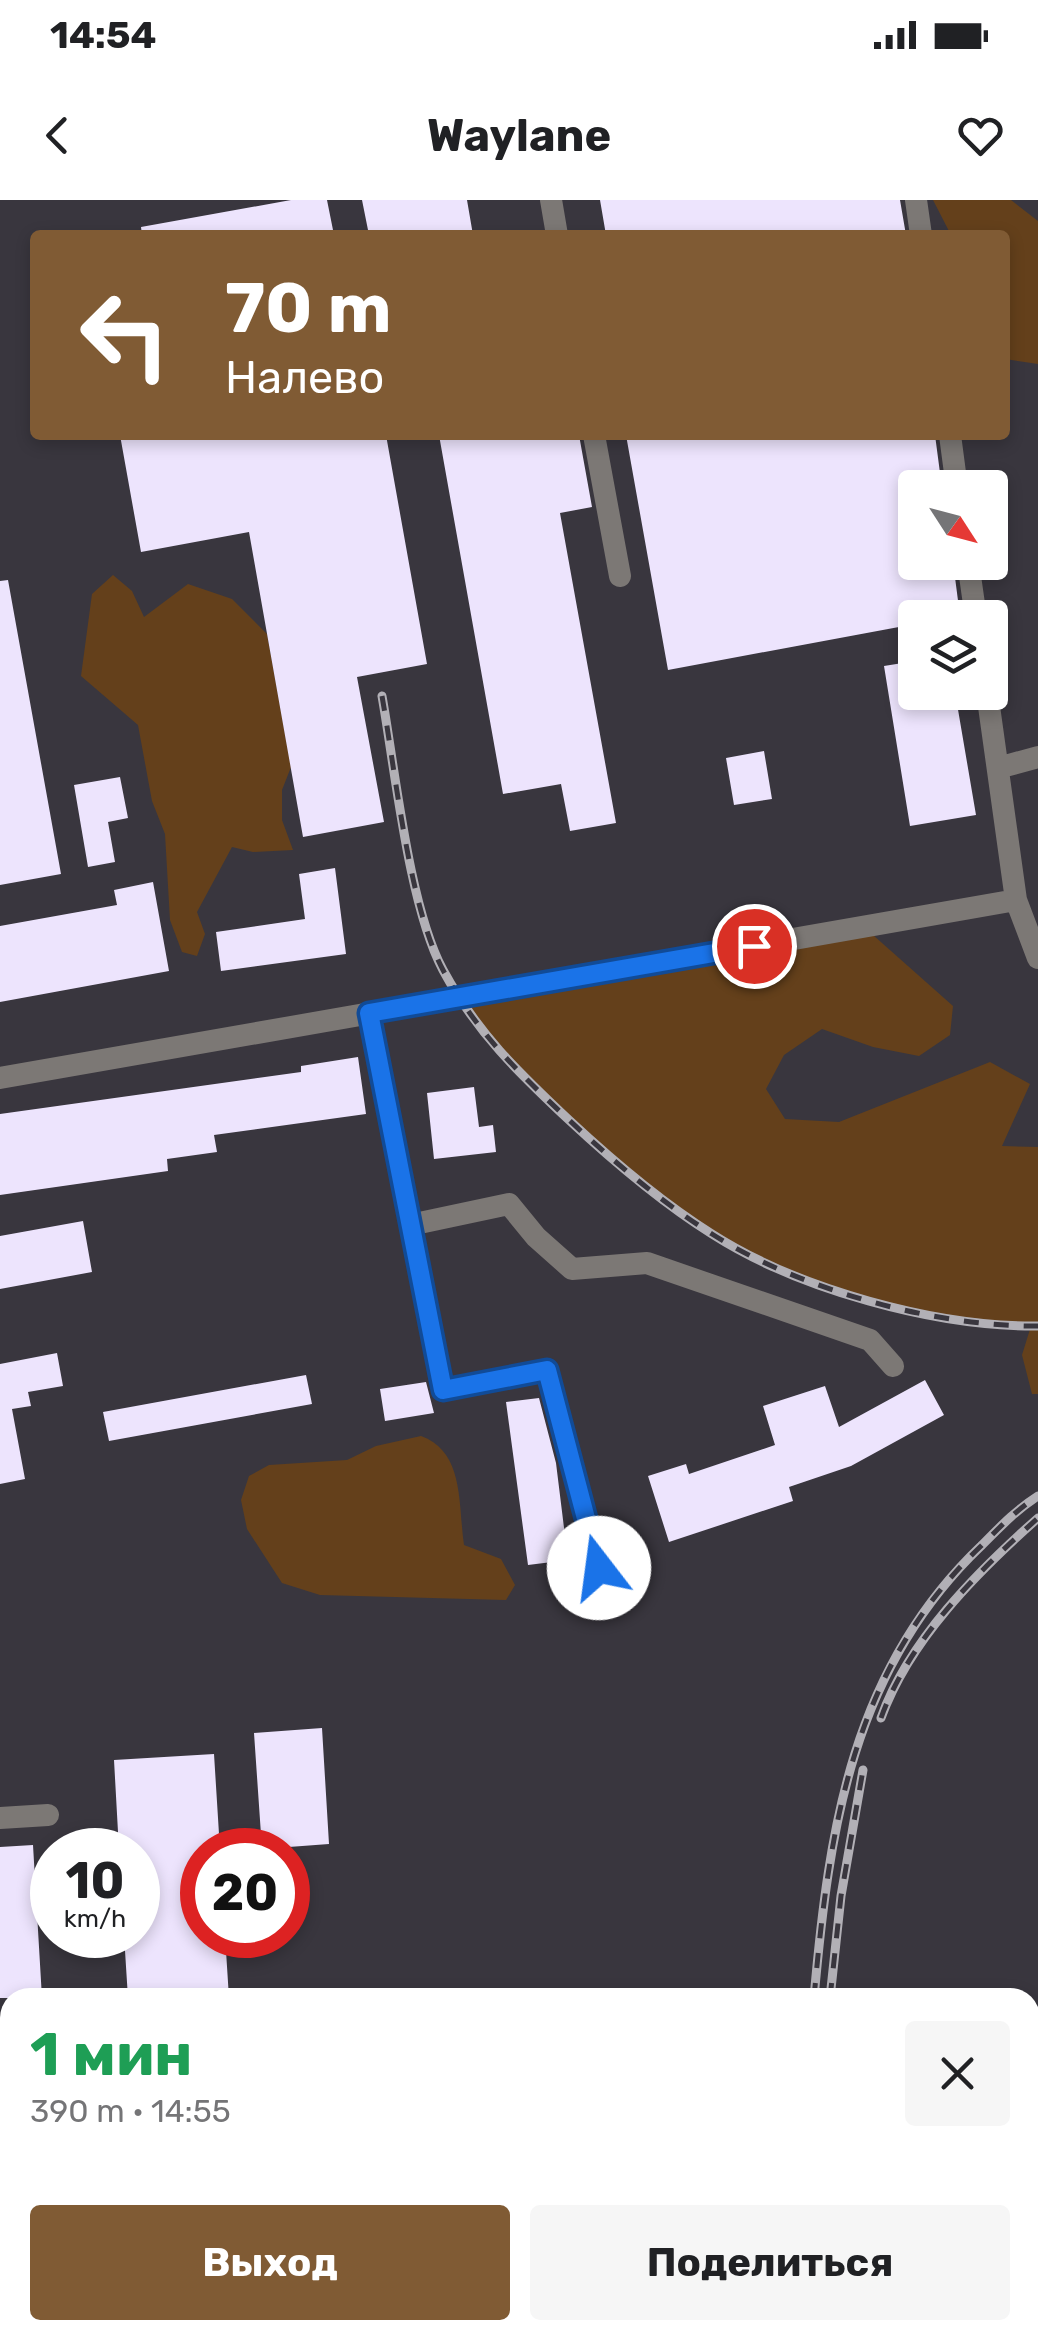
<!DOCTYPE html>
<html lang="ru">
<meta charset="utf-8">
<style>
body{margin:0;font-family:Rubik,sans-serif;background:#f6f6f6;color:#202124;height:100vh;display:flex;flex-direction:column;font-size:38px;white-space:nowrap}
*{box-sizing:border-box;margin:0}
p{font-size:32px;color:#757577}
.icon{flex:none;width:55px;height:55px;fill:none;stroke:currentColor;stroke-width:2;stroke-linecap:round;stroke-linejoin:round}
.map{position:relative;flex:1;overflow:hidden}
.panel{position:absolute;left:0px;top:1788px;width:1040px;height:352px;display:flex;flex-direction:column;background:#fff;border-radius:30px 30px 0 0;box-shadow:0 5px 15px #0003}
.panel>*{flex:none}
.hud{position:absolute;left:30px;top:30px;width:980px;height:210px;border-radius:10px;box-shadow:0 5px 15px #0003;background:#805b34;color:#fff;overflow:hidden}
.needle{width:65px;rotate:126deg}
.controls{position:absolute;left:898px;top:270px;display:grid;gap:20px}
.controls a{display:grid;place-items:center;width:110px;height:110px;border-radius:10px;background:#fff;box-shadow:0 5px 15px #0003;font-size:50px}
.speed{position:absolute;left:30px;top:1628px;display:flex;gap:20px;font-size:50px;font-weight:700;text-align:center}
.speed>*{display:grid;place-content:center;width:130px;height:130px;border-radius:50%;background:#fff;box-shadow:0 5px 15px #0003;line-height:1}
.speed small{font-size:25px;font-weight:400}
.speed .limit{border:15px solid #d22;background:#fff;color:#111}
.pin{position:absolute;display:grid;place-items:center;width:85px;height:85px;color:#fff;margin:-42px;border:5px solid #fff;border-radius:50%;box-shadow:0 2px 10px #0007}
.me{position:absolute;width:110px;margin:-55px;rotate:345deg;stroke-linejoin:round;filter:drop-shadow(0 0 8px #0008)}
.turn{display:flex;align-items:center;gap:35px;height:210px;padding:0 30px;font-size:45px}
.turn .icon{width:130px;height:130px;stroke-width:2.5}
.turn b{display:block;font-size:70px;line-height:85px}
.round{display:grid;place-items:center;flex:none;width:105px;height:105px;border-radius:10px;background:#f6f6f6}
.summary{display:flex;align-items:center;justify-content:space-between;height:170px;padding:0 30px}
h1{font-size:60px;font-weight:700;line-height:75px;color:#1e9e55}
.cta{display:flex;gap:20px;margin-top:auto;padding:20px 30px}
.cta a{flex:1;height:115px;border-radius:10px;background:#805b34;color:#fff;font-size:40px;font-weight:700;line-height:115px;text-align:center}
.cta a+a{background:#f6f6f6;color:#202124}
.status{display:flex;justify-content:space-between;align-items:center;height:70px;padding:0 50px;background:#fff;direction:ltr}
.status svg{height:28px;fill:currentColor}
header{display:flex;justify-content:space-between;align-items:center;height:130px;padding:0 30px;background:#fff;font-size:45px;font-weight:700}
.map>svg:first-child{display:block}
</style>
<div class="status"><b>14:54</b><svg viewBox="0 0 49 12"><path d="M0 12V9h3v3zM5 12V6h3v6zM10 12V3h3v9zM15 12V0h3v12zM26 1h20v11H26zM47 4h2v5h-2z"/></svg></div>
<header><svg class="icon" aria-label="back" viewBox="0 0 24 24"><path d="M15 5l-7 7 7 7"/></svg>Waylane<svg class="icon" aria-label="heart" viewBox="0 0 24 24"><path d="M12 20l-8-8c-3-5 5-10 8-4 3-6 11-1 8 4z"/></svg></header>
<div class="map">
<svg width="1038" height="2139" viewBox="0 0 1038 2139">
<rect width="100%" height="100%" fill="#39363e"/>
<!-- green -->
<path fill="#64401b" d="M933,0H1011L1038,21V164L1005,159V35H951Z
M113,375L132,391L144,417L188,384L232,399L267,434L291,567L282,590V620L293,650L253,652L232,647L197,712L205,734L197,756L182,752L170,720L165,634L152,601L138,525L81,476L92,394Z
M864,727L953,806L950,835L919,856L873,847L822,829L784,855L766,889L785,919L839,922L990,862L1030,884L1002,946L1038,947V1194H1032L1022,1155L1031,1126L912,1112L797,1077L712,1035L606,954L498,854L461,797Z
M421,1236C465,1252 458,1305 464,1345L501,1359L515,1385L506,1400L320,1395L282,1383L247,1329L241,1300L249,1276L269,1265L347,1260L376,1246Z"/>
<!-- building -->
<path fill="#ede4fd" d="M291,0H327L334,35H142L141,27Z
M362,0H467L473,35H369Z
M600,0H900L906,35H606Z
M120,235H386L427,464L357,477L384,622L303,637L249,332L141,352Z
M439,235H579L592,307L560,313L616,623L570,631L561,584L503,594Z
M626,235H935L942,288H915V362H953L960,416L915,418V424L668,470Z
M8,380L61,674L0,685V381Z
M915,461V492H955L976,615L910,626L884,466Z
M764,551L772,599L734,605L726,558Z
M120,577L128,618L108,622L115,662L88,667L74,585Z
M335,668L346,754L221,771L216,732L305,719L299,674Z
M153,682L169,771L0,802V726L117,705L114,690Z
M358,857L366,914L214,935L217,952L167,959L168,971L0,995V914L301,872V866Z
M474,887L479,927L493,925L496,952L434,959L427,893Z
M83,1021L92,1072L0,1089V1036Z
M57,1153L63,1186L28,1192L31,1206L12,1209L25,1279L0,1284V1164Z
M306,1175L312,1204L109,1241L103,1212Z
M925,1180L944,1215L851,1266L789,1287L793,1301L669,1342L648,1276L686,1264L689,1274L775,1245L763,1206L825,1186L839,1227Z
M426,1182L434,1213L385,1221L380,1189Z
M539,1198L556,1263L568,1360L528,1365L506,1202Z
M322,1528L329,1644L262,1649L254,1533Z
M214,1554L220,1650H202V1735H225L229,1798H128L124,1735H138V1650H119L114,1560Z
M33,1645L42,1798H0V1647Z"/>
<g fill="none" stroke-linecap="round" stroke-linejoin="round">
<!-- minor -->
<path stroke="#7c7875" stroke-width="22" d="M551,0L557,35
M916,0L921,35
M594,235L620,376
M950,235L957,288
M968,362L976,418
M987,492L1016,700
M998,568L1038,557
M369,813L443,1190L547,1170L599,1368
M0,878L1016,700L1038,758
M410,1025L509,1004L536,1037L572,1069L647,1063L870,1140L893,1166
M0,1618L48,1615
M1030,2059H1038
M792,2130V2139"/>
<!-- rail casing -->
<g stroke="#b2b0b6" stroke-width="9">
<path id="rail" d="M382,496C395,569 409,707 443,770C477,833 518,872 569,920C613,961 661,1002 712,1034C798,1089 935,1127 1038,1126
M881,1518C909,1440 977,1372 1038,1318
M814,1798C829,1628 852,1469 981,1346C999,1328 1016,1310 1038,1296
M830,1798L841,1696L863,1570"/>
</g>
<!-- rail -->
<use href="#rail" stroke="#39363e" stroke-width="5" stroke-dasharray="15" stroke-linecap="butt"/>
</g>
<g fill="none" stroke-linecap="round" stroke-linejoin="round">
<!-- route casing -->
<g stroke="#114b97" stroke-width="25">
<path id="route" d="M599,1368L547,1170L443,1190L369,813L754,746"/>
</g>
<!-- route -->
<use href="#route" stroke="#1a73e8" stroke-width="18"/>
</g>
</svg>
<div class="controls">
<a><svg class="needle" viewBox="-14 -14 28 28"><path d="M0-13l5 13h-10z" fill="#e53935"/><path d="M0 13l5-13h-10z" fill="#757577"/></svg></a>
<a><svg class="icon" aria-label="layers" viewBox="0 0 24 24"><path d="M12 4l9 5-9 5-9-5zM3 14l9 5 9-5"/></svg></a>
</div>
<div class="speed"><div>10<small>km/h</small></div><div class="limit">20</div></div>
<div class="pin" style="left:754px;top:746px;background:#d93025"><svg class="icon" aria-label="arrive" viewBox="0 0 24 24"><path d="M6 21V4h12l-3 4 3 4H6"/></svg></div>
<svg class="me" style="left:599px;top:1368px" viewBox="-20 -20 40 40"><circle r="19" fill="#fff"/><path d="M0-13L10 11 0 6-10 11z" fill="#1a73e8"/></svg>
<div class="hud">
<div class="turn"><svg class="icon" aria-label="left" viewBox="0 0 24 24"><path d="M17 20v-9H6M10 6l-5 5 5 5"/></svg><div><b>70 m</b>Налево</div></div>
</div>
<section class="panel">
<div class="summary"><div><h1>1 мин</h1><p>390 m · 14:55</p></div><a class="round"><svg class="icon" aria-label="close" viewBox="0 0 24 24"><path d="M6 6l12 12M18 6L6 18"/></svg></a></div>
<div class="cta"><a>Выход</a><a>Поделиться</a></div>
</section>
</div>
